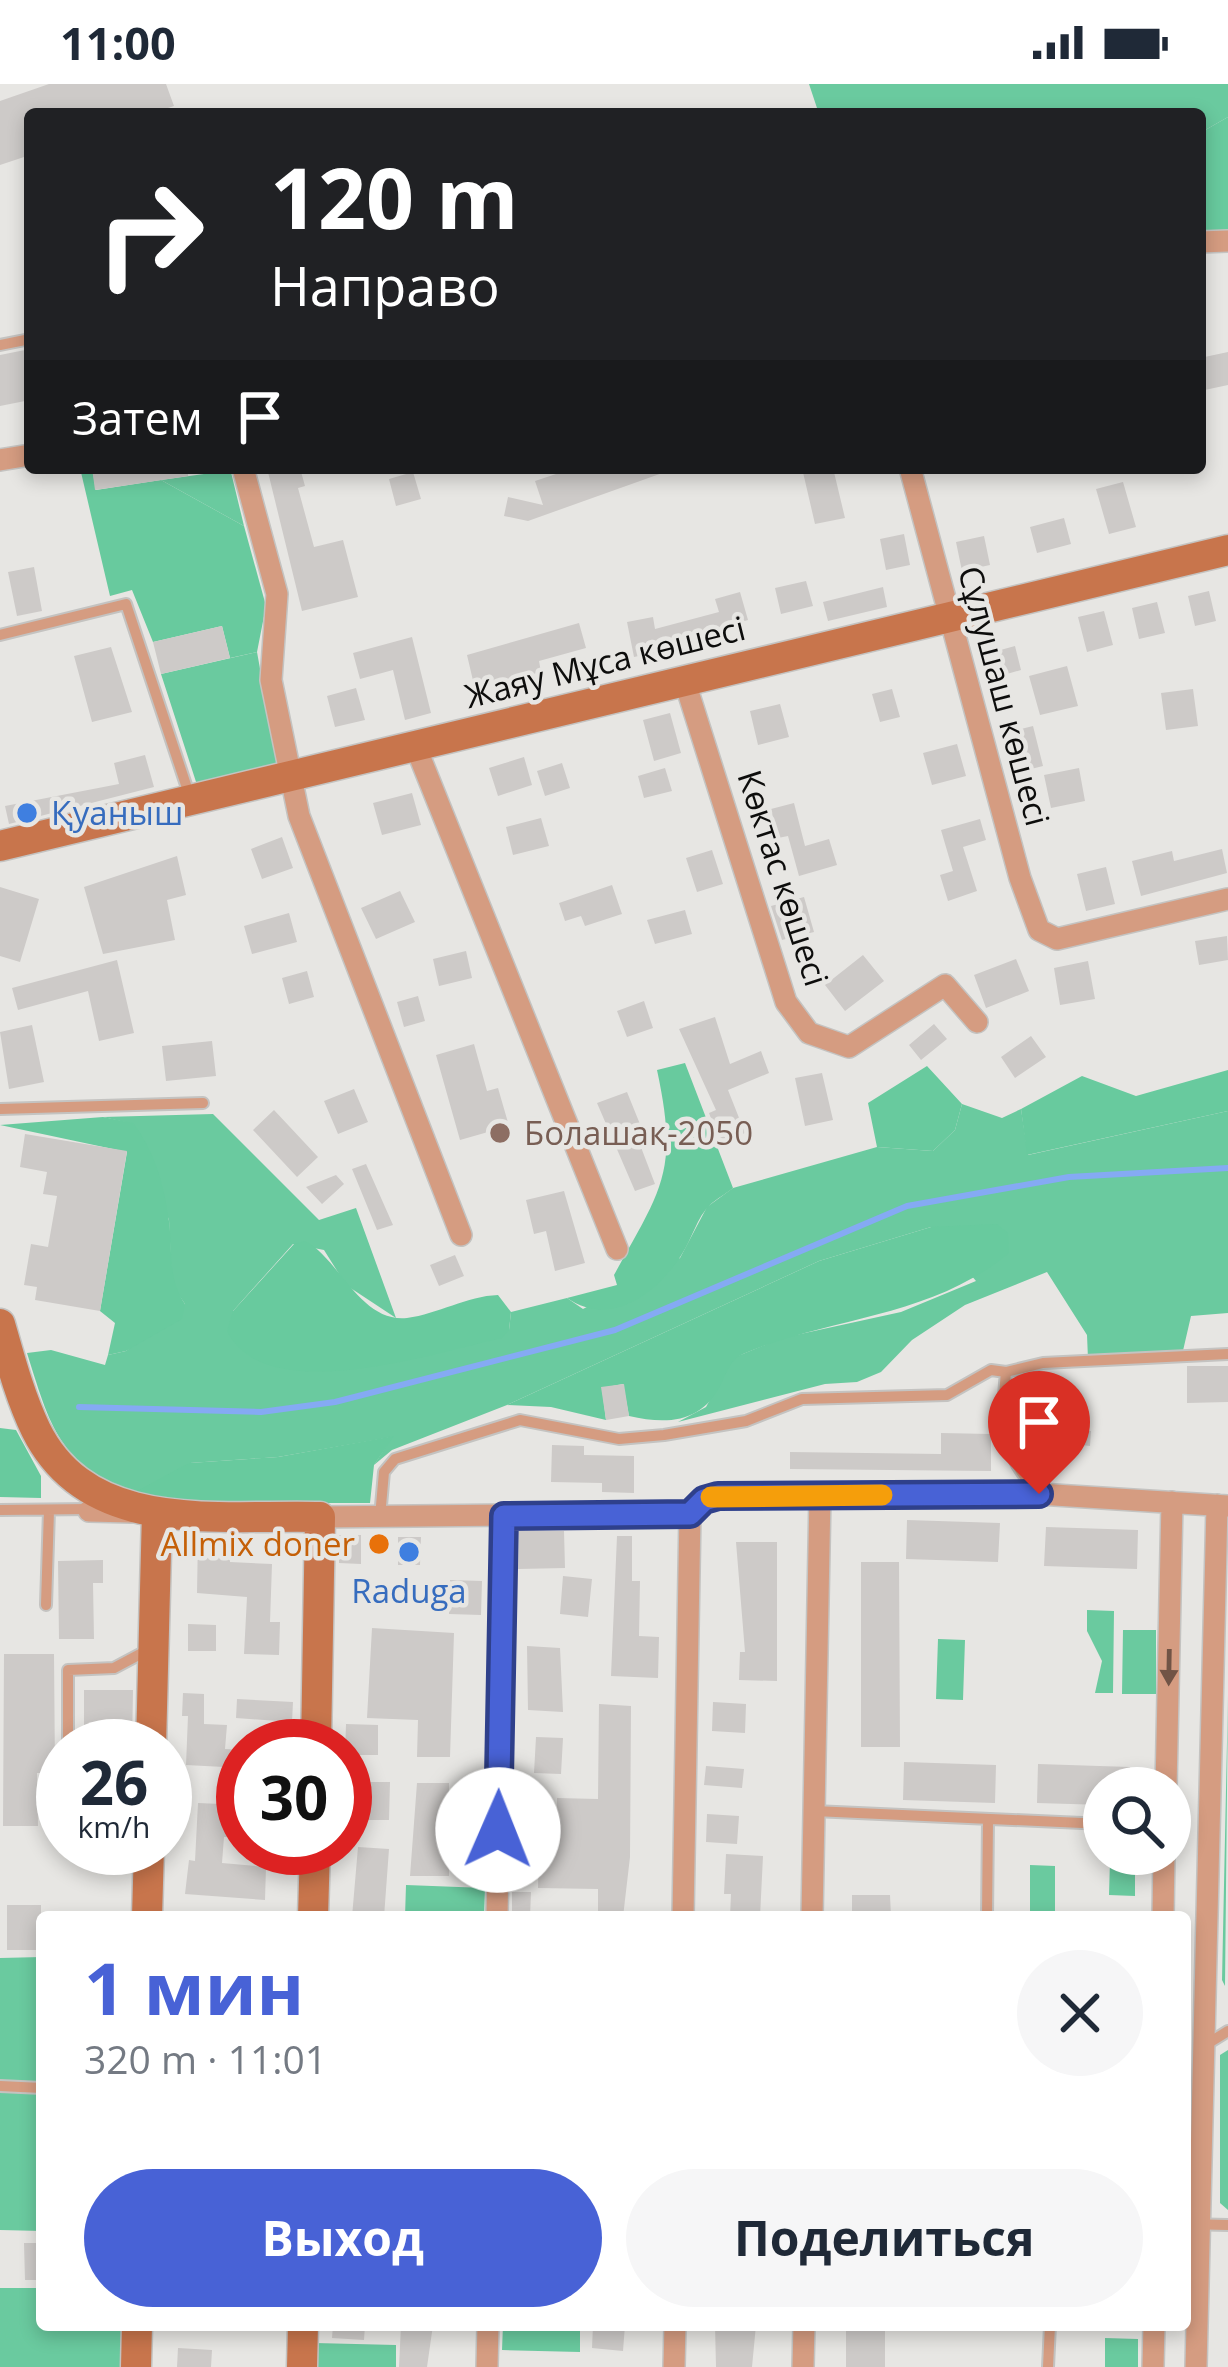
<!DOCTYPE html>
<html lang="ru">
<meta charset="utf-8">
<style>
body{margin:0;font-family:"Open Sans",sans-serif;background:#f6f6f7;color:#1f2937;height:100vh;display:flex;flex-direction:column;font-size:45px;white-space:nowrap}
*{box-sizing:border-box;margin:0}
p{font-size:39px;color:#747a83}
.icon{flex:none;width:66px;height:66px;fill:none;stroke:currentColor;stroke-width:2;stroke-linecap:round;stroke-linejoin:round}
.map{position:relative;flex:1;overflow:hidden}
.details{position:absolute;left:36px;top:1827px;width:1155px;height:420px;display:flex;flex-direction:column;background:#fff;border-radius:12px;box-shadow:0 6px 18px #0003}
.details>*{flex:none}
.banner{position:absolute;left:24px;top:24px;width:1182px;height:366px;border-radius:12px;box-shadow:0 6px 18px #0003;background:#202124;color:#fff;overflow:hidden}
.tools{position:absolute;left:1083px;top:1683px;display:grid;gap:24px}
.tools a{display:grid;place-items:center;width:108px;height:108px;border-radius:50%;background:#fff;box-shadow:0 6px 18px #0003;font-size:60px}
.speed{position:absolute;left:36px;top:1635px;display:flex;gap:24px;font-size:60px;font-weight:700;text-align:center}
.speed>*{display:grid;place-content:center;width:156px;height:156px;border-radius:50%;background:#fff;box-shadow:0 6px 18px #0003;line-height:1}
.speed small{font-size:30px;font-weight:400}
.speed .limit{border:18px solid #d22;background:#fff;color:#111}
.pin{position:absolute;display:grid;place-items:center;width:102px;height:102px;color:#fff;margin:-123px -51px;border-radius:50% 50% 50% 0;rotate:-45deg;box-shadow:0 0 12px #0007}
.pin .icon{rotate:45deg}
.me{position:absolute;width:132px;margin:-66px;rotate:1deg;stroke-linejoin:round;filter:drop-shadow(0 0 9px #0008)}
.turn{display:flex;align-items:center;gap:42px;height:252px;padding:0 48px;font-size:54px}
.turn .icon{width:156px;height:156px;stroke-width:2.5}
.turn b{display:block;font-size:84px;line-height:102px}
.then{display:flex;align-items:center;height:114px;padding:0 48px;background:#0003;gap:24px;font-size:45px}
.round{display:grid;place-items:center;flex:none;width:126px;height:126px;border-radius:63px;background:#f6f6f7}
.overview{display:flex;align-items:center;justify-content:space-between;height:204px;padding:0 48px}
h1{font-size:72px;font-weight:700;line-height:90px;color:#4862d6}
.action{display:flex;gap:24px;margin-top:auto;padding:24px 48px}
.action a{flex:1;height:138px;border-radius:72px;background:#4862d6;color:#fff;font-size:48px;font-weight:700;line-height:138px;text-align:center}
.action a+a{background:#f6f6f7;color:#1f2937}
.status{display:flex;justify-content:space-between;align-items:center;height:84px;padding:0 60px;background:#fff;direction:ltr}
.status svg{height:33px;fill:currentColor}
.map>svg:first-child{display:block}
</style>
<div class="status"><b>11:00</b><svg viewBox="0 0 49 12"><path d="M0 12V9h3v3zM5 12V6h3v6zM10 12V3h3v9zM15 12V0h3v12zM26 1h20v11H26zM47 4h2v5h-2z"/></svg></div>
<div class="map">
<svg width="1228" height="2283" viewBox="0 0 1228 2283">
<rect width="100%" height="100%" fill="#e7e6e3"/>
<!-- green -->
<path fill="#6aca9f" d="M809,0H1228V33L1200,49V30L1162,28L819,30Z
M211,384H230L244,442L161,396L211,389Z
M257,568L278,685L198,704L161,590Z
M962,1020L1002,1034L1021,1025L1028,1071L1228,1027V1229L1191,1232L1182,1271L1088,1275L1087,1251L1047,1188L965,1221L912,1256L881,1288L857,1298L825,1300L678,1338L706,1323L733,1274L782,1254L901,1228L976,1197L931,1143L819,1177L507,1321L392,1366L374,1381L392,1353L278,1373L190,1379L142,1418C60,1375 54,1356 27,1269L51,1266L105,1281L108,1271L126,1267L185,1220L172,1201L169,1136L133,1040L103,1033L213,1030L319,1136L356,1124L396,1234L346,1201L324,1166L293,1160L233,1227L509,1246L511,1228L567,1214L583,1225L680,1174L707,1123L733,1104L877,1063L933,1067L955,1046Z
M1087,1526L1114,1527L1113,1609H1095L1102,1577L1087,1547Z
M1123,1546H1156V1610H1122Z
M938,1555L965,1556L963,1616L936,1615Z
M1228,1611L1225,1902L1222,1896Z
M1110,1776H1135V1812L1109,1811Z
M1030,1781L1055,1782V1833H1030Z
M406,1801L485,1804L484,1833H405Z
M42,1873V1998L0,1997V1874Z
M1228,1966V2126L1220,2119V1971Z
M0,2008L42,2009V2147L0,2146Z
M0,2204H42V2241H128V2283H0Z
M503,2241H580V2268L502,2266Z
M1105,2254L1138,2255V2283H1105Z
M315,2259L396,2261V2283H315Z"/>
<!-- forest -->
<path fill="#68ca9e" d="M1228,33V152L1200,153V49Z
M80,384H92L96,406L161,396L244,442L266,522L257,568L230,574L222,542L153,558L132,506L110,512Z
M685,979L733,1104C726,1110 716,1115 710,1121C697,1133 692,1155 682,1170C657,1210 611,1244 567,1214L617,1201L614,1191C662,1104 679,1088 657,986Z
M927,982L962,1020L955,1046L933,1067L877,1063L868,1019Z
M1228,986V1027L1027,1071L1021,1025L1082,992L1136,1012Z
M103,1033L133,1039C155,1068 164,1101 169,1137C173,1168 167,1193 185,1220L182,1235L126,1267L108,1271L115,1239L100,1227L127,1068L0,1041Z
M997,1140L1008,1149L1009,1169C931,1234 833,1232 743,1270C730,1276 728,1286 722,1298C703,1339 668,1341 629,1332L623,1300L602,1304L606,1336L551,1323L507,1321L819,1177L931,1143Z
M305,1157C339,1174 360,1239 407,1234C438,1230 467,1212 498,1211L511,1228L509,1246L502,1254C435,1269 265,1325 227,1247L233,1227L294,1160Z
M0,1344L16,1346L41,1392V1414L0,1413Z
M394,1352L374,1381L370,1419H168L135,1408L189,1379L278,1373Z"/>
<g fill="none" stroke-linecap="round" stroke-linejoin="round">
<!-- stream -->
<path stroke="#85aaf3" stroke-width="6" d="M79,1323L261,1328L335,1318L615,1246L907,1122L1069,1093L1228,1084"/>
</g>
<!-- building -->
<path fill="#cdcac8" d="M49,0H166L174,22L150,30H30V71L0,81V17Z
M30,265V316L0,322V271Z
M1228,268V301L1200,307V274Z
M92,384H188V392L95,406Z
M267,384H300L305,402L298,404L314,463L343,456L358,513L302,527Z
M574,384H668V387L528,437L504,432L508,413L543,421L535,397Z
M802,384H833L845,434L815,440Z
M413,388L421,415L396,422L389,395Z
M1123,398L1136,443L1109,450L1096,405Z
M1064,434L1071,460L1037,469L1030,443Z
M904,450L910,481L886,486L880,455Z
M984,452L990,481L962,487L956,458Z
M34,483L42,527L17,532L8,488Z
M806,497L813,522L781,530L775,504Z
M883,503L887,523L828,537L823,518Z
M1209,507L1216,537L1195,542L1188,512Z
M740,508L748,536L710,547L712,556L634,573L627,538L653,533L655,545L719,528L715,515Z
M1157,518L1165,549L1139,555L1132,524Z
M1104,527L1113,561L1087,568L1078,533Z
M579,539L586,564L539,577L541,588L475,605L467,571Z
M222,542L230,574L161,590L153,558Z
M412,553L431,629L405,636L393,586L360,595L353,569Z
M1015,562L1021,586L993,594L986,570Z
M111,563L132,628L92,638L74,572Z
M1067,582L1078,622L1040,631L1029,592Z
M356,604L365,636L335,643L327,612Z
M892,605L900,633L880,638L872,610Z
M1193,605L1198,642L1166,646L1161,609Z
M780,620L789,653L758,661L750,627Z
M670,629L681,669L654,677L643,636Z
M1033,642L1043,682L1019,688L1009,648Z
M957,660L966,692L932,701L923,669Z
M145,671L154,703L9,740L5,722L119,700L114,679Z
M524,673L532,701L498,712L489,684Z
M562,679L570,704L545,712L537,687Z
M665,684L672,707L644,714L638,692Z
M1079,684L1085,717L1051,724L1044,691Z
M412,709L421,741L382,751L373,719Z
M794,719L805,762L829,755L837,781L799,792L788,752L778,754L771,725Z
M541,734L549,762L513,771L506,743Z
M980,735L986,756L963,763L977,807L948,817L940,791L953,787L941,746Z
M282,753L293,784L262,795L251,765Z
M1222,765L1227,789L1141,812L1132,777L1172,767L1174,777Z
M712,766L723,800L697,808L686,774Z
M177,772L186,811L167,816L175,856L103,870L84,803Z
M1106,783L1115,820L1086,827L1077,790Z
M612,801L622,830L585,842L581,832L565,837L559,819Z
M0,803L39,815L20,878L0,872Z
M400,807L415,838L376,855L361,824Z
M804,813L814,848L782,856L771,822Z
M685,826L692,850L655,860L647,836Z
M289,829L297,858L252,870L244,842Z
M1227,852L1228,876L1199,881L1195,857Z
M466,867L472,894L439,902L433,875Z
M863,871L884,897L845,927L825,901Z
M1016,875L1029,907L986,924L974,891Z
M117,876L134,949L99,957L88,907L18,926L12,904Z
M1088,877L1095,915L1060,921L1054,884Z
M307,887L314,913L289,920L282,894Z
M418,912L425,937L404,943L397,918Z
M644,917L653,944L627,953L617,927Z
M715,933L730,980L761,967L769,989L728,1006L745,1049L720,1059L709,1029L716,1026L679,945Z
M934,940L947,955L921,976L909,961Z
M32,941L44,998L9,1005L0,948Z
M1031,952L1046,973L1015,994L1001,973Z
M212,957L216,992L166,997L162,962Z
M474,960L487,1007L498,1004L509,1042L460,1056L436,971Z
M822,989L833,1036L805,1042L795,994Z
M354,1005L368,1038L338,1050L324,1017Z
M627,1008L646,1055L639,1058L655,1100L635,1107L597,1019Z
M274,1026L318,1073L297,1093L253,1046Z
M25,1050L127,1067L100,1227L35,1216L37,1203L24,1201L31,1160L48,1163L57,1112L43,1110L47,1088L20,1083Z
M366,1080L393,1141L377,1146L352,1085Z
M336,1091L344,1100L322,1120L306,1103Z
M564,1107L585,1179L555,1187L546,1147L534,1150L526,1116Z
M455,1171L464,1192L439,1202L430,1181Z
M1187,1282H1228V1318L1187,1319Z
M624,1300L629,1332L606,1336L601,1303Z
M1057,1343L1091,1347L1090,1362L1055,1358Z
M941,1349L991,1350V1387L790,1385V1368L941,1370Z
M552,1361L584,1362V1371L634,1372V1409L602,1408V1399L551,1398Z
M907,1436L1000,1439L998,1478L906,1475Z
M1046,1443L1138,1446L1137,1485L1044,1482Z
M519,1447H564L565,1484L518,1485Z
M339,1451H361V1480L339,1479Z
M198,1452H230V1478L272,1480L270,1538H280L279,1571L244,1570L247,1513L197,1509Z
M617,1452H632V1497H640L639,1552L659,1553L658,1594L611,1592Z
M398,1453H421L420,1481H398Z
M736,1458H777V1597L739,1596L740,1568H745Z
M103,1476V1499H93L94,1555H59L58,1477Z
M861,1478H899L900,1663H861Z
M563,1492L592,1495L588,1533L560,1530Z
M450,1496L482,1497L481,1531L449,1530Z
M188,1540L216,1541V1567H188Z
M372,1544L454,1549L450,1673H417L418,1636L367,1634Z
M527,1562L560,1564L563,1628L528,1626Z
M4,1570H54L55,1689H37L38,1742H3Z
M84,1606H133L132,1662H84Z
M183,1609L204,1610V1640L227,1641L225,1665L243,1666V1684L186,1681L188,1632H182Z
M237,1615L293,1618L292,1638L236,1634Z
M713,1618L746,1620L745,1649L712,1647Z
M599,1620L631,1622L630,1773L623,1833H598V1805L538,1804L539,1765H556L557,1714L598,1715Z
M346,1640L378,1641V1671H345Z
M536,1653L563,1654L561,1690L534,1689Z
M904,1678L996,1681L995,1719L903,1716Z
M1038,1680L1130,1683L1129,1704H1104V1721L1037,1719Z
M706,1682L744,1685L742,1704L704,1701Z
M346,1698H390L389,1736H346Z
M417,1699H449V1792H410Z
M198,1719L243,1721V1753H224L222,1779L266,1783L265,1816L185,1810L189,1776L195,1777Z
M707,1730L739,1732L737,1760L706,1758Z
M358,1763L389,1765L384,1833H352Z
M726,1770L763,1772L760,1833H730L731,1810H724Z
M512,1808H531L530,1833H512Z
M852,1811H890L891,1833H852Z
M7,1821H41V1866H7Z
M24,2159H42V2196H25Z
M333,2241H365L364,2256L332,2254Z
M401,2241H433L427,2283H399Z
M593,2241H625L623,2267L592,2264Z
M715,2241H756L752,2283H716Z
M846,2241H885V2283H846Z
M178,2264L212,2266L211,2283H177Z"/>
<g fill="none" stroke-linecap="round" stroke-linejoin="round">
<!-- lane casing -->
<g stroke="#c4c3c1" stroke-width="14">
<path id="lane" d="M0,261L30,255
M0,551L126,520L189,710
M0,1025L203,1019
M1006,1288L1043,1279L1228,1270
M0,1426L90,1425
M380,1433L384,1388L395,1375L520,1336L619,1355L664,1351L746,1337L802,1315L947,1311L991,1286L1006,1288C1001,1342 1000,1366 1037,1408
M46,1521L49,1426
M68,1662V1586L114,1584L146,1567
M814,1727L1104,1740
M987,1833L988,1735
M1207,1960L1228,1947
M0,2002L42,2004
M1185,2140L1228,2141
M1048,2283L1050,2241"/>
</g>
<!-- street casing -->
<g stroke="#c4c3c1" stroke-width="24">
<path id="street" d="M1200,158L1228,157
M0,376L30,371
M243,384L277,510L271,596L299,732L461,1151
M910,384L1020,794L1039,846L1057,855L1228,815
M684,595L786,918L809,949L849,963L945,901L977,938
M415,661L617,1165
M89,1427L131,1428
M320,1433L690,1429L704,1416L718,1412L1039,1410L1228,1422
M1166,1704L1172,1418
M497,1833L504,1433
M683,1833L690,1429
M812,1833L820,1411
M1163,1833L1164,1770
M487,2283L488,2241
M674,2283L675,2241
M803,2283L804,2241
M1153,2283L1154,2241
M1196,2283L1217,1421"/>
</g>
<!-- secondary casing -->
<g stroke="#c4c3c1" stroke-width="33">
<path id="secondary" d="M0,762L1228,466
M0,1240C10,1275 20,1313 36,1346C89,1453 220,1430 320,1433L316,1662
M151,1662L157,1428
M147,1833L149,1764
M313,1833L315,1764
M136,2283L137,2241
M302,2283L303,2241"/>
</g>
<!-- lane -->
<use href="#lane" stroke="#d59c81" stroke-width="10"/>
<!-- street -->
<use href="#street" stroke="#d59c81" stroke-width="21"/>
<!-- secondary -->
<use href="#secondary" stroke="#c8754c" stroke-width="30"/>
</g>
<!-- one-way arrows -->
<defs><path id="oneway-solid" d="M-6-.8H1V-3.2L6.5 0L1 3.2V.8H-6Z" transform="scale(3)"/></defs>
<use fill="#715446" href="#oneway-solid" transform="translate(1169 1583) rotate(91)"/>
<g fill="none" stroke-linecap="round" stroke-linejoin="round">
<!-- route casing -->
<g stroke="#2f408b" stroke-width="30">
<path id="route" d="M498,1746L504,1432L690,1430L704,1416L718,1412L1039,1410"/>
</g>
<!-- route -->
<use href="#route" stroke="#4862d6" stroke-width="21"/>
<!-- slow -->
<path stroke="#f59e0b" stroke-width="21" d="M711,1413L882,1411"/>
</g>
<!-- markers -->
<g fill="#3f7fe0" stroke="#e7e6e3" stroke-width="4.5">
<circle cx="27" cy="729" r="12"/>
<circle cx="409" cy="1468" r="12"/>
</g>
<circle fill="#8d6e63" stroke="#e7e6e3" stroke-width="4.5" cx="500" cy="1049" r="12"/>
<circle fill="#e8710a" stroke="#e7e6e3" stroke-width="4.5" cx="379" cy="1460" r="12"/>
<g text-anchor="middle" stroke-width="9" stroke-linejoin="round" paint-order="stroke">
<!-- street labels -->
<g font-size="33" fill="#0d0d0c" stroke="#e7e6e3">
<text transform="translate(605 578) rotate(-14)" y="12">Жаяу Мұса көшесі</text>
<text transform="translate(1004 612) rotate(75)" y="12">Сұлушаш көшесі</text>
<text transform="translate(783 794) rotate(72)" y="12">Көктас көшесі</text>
</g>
<!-- shop labels -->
<g font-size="33" fill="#366cbe" stroke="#e7e6e3" text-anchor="start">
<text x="51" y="741">Қуаныш</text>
<text x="409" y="1519" text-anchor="middle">Raduga</text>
</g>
<!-- education labels -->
<g font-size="33" fill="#785e54" stroke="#e7e6e3" text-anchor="start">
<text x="524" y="1061">Болашақ-2050</text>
</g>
<!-- food labels -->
<g font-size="33" fill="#c56008" stroke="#e7e6e3" text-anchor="end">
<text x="355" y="1472">Allmix doner</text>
</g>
</g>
</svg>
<div class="tools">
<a><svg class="icon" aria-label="search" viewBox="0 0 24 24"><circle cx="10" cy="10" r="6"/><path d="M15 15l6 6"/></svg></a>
</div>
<div class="speed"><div>26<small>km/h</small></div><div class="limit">30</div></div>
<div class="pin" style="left:1039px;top:1410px;background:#d93025"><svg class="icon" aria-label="arrive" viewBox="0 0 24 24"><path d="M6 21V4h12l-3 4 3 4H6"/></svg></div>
<svg class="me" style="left:498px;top:1746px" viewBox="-20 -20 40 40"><circle r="19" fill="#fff"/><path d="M0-13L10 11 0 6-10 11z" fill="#4862d6"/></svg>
<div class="banner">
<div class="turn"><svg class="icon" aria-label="right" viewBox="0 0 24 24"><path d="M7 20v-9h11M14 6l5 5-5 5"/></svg><div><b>120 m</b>Направо</div></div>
<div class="then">Затем<svg class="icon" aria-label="arrive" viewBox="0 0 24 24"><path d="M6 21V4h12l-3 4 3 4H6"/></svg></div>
</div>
<section class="details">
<div class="overview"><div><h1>1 мин</h1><p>320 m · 11:01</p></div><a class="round"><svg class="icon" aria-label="close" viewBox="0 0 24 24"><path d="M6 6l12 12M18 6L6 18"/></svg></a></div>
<div class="action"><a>Выход</a><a>Поделиться</a></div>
</section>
</div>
